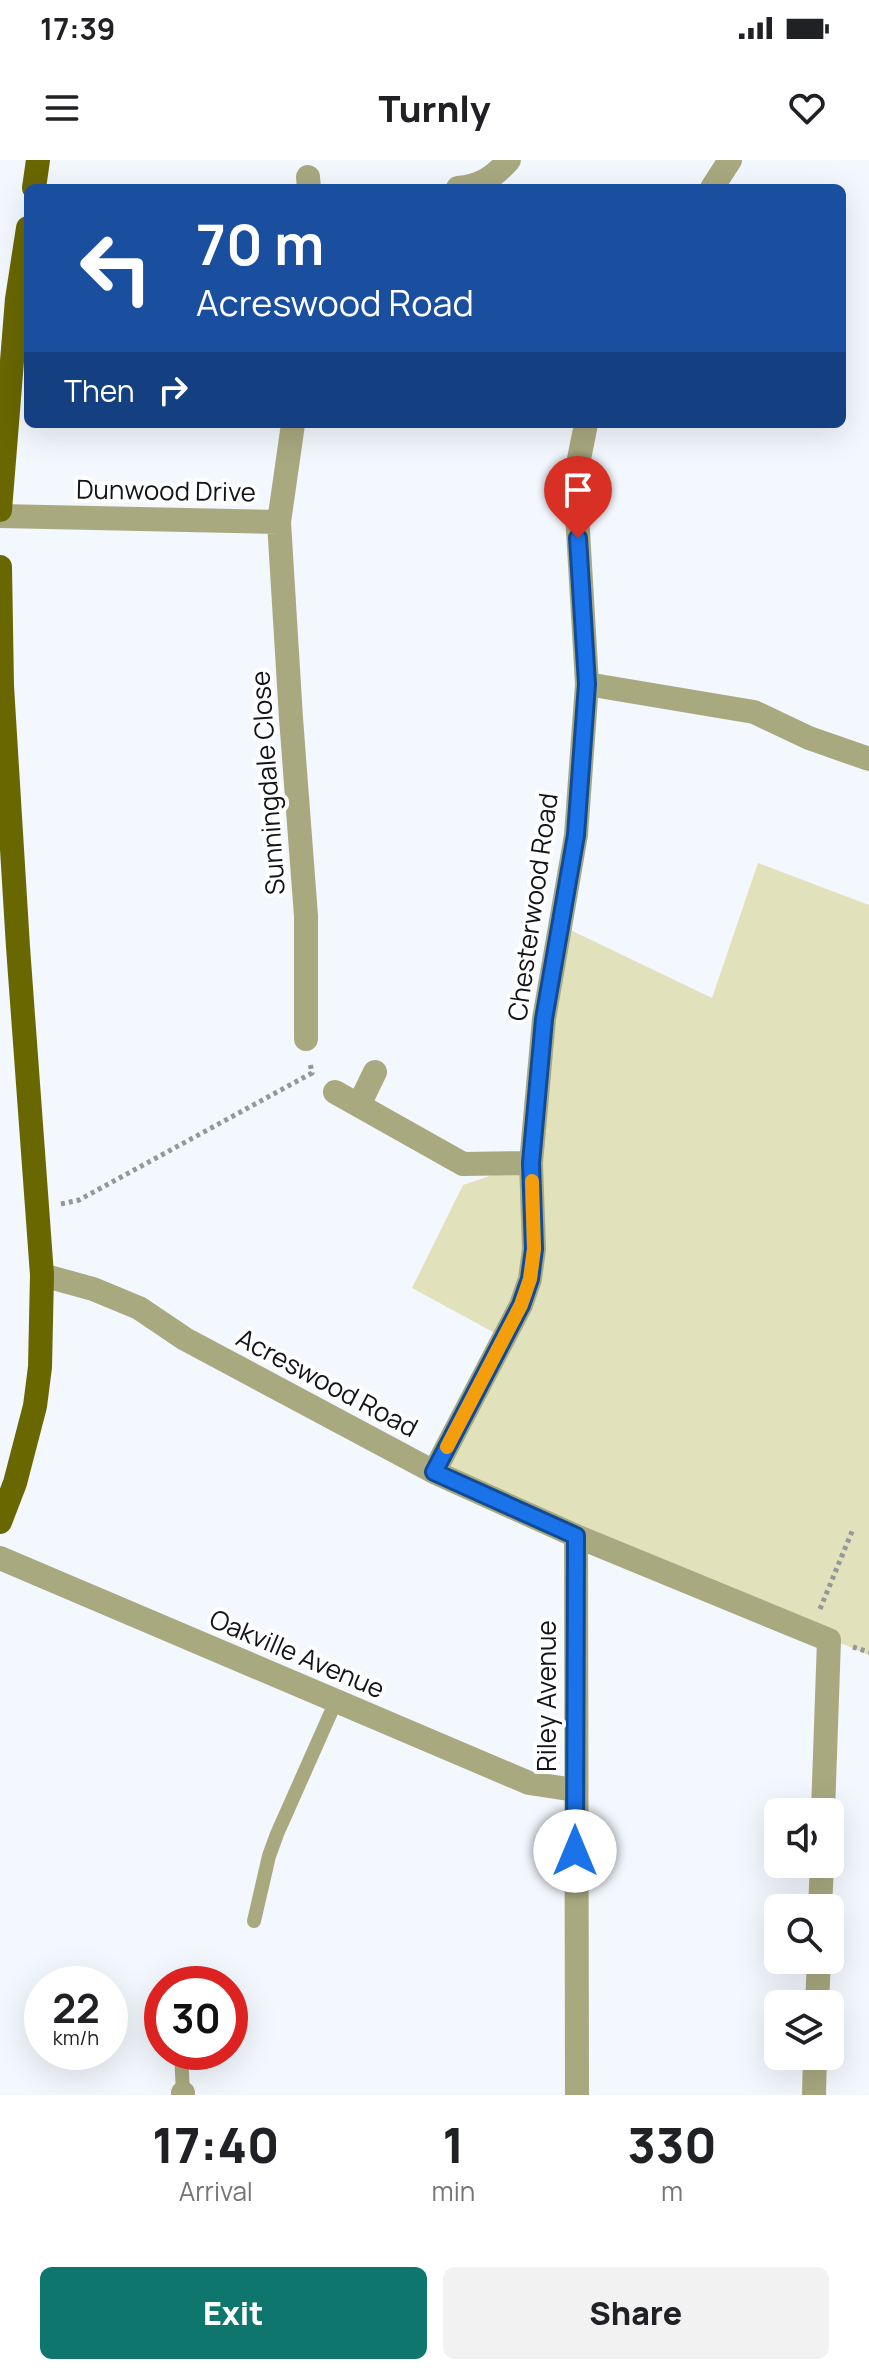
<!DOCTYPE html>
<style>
body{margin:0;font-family:Manrope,sans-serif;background:#f2f2f2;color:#202124;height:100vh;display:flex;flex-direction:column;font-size:30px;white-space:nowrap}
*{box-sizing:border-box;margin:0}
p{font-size:26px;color:#757577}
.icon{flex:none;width:44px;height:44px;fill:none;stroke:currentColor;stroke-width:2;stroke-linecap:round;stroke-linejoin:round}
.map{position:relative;height:1935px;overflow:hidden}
.panel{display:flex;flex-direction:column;background:#fff;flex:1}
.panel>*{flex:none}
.hud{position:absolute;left:24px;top:24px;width:822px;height:244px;border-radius:12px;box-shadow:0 8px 32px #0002;background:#1a4fa0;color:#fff;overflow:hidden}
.fabs{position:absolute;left:764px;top:1638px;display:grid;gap:16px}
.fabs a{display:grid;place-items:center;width:80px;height:80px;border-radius:12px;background:#fff;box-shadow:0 8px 32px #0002;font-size:40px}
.speed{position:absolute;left:24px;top:1806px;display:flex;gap:16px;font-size:40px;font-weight:700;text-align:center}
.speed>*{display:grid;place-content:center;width:104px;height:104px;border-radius:50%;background:#fff;box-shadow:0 8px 32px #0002;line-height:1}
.speed small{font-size:20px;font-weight:400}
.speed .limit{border:12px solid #d22;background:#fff;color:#111}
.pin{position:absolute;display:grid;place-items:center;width:68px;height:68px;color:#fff;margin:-82px -34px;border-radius:50% 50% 50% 0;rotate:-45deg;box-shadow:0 0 8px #0007}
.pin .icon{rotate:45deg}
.me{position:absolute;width:88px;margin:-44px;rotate:0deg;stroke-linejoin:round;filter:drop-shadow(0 0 6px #0008)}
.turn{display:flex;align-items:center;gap:28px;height:168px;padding:0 40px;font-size:36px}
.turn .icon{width:104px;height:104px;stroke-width:2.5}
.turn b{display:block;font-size:56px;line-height:68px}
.then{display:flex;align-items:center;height:76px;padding:0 40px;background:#0003;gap:16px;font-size:30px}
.eta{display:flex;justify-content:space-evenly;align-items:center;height:136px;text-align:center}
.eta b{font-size:48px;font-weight:800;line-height:56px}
.primary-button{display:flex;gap:16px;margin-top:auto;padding:16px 40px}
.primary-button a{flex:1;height:92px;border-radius:12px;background:#0f766e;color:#fff;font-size:32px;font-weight:800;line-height:92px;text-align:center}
.primary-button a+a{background:#f2f2f2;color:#202124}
.status{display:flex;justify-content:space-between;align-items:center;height:56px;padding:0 40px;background:#fff;direction:ltr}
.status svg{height:22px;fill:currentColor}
header{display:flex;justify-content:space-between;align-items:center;height:104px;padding:0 40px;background:#fff;font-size:36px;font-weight:800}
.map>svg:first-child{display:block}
</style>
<div class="status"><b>17:39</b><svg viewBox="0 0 49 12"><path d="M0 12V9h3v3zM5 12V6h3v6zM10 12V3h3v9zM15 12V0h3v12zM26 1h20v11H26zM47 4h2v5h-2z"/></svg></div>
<header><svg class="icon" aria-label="menu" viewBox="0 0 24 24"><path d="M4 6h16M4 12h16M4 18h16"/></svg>Turnly<svg class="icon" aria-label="heart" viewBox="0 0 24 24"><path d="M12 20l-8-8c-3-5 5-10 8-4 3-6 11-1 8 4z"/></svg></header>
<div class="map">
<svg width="869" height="1935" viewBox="0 0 869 1935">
<rect width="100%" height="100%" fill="#f3f7fe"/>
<!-- green -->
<path fill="#e1e2bb" d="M758,703L869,745V1495L434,1312L504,1178L412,1128L463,1025L531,1002L560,765L712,838Z"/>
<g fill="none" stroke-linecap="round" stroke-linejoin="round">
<!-- path -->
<path stroke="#94979c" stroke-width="5" stroke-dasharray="4 4" stroke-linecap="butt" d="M61,1044L79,1040L312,913L310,903
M820,1449L853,1369
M853,1487L869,1492"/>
<!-- lane -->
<path stroke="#a8a97f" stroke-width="14" d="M254,1761L269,1696L277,1674L336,1541
M181,1892L183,1933"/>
<!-- street -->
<path stroke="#a8a97f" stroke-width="24" d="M308,17L309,28
M458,28C481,26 494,17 509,0
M712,28L730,0
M0,356L279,362L293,264
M279,362L291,558L306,756V879
M587,524L754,552L809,578L869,599
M335,932L463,1004L531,1003
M359,945L375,912
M42,1115L93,1129L139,1148L185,1179L434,1312L576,1376L829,1480L823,1652
M434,1312L521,1145L530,1119L534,1089L531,1003L544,859L576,675L587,524L575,319L586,264
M576,1376L577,1935
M0,1398L529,1623L575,1630
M820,1748L822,1704
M817,1844L819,1800
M183,1935V1933
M814,1935L815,1896"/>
<!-- primary -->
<path stroke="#696700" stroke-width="24" d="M34,28L38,0
M0,350L17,139L28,68
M0,407L2,526L18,787L42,1115L40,1207L35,1246L15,1323L0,1362"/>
</g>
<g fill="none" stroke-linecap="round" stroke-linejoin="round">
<!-- route casing -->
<g stroke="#114b97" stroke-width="20">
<path id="route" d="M575,1691L576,1376L434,1312L521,1145L530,1119L534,1089L531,1003L544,859L576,675L587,524L578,378"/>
</g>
<!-- route -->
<use href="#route" stroke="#1a73e8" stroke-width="14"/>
<!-- slow -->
<path stroke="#f59e0b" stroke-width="14" d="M447,1287L521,1145L530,1119L534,1089L532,1021"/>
</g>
<g text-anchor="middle" stroke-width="8" stroke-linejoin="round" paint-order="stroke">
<!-- street labels -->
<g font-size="26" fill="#121418" stroke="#fff">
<text transform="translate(166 331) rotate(1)" y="9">Dunwood Drive</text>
<text transform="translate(268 623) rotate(-94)" y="9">Sunningdale Close</text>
<text transform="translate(533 747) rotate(-82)" y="9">Chesterwood Road</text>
<text transform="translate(327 1223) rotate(28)" y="9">Acreswood Road</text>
<text transform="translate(297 1494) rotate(23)" y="9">Oakville Avenue</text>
<text transform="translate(547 1536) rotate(-90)" y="9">Riley Avenue</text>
</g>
</g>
</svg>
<div class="fabs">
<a><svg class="icon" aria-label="sound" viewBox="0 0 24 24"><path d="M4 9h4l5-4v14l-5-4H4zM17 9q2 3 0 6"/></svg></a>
<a><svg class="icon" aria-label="search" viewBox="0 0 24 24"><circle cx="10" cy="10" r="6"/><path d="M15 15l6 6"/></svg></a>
<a><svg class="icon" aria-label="layers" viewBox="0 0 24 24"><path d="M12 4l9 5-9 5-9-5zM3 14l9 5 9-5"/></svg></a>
</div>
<div class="speed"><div>22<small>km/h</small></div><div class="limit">30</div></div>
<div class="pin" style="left:578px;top:378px;background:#d93025"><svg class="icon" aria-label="arrive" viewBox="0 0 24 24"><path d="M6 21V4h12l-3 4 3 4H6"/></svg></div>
<svg class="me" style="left:575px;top:1691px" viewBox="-20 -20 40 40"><circle r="19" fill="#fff"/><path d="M0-13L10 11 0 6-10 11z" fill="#1a73e8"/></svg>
<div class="hud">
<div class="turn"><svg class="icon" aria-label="left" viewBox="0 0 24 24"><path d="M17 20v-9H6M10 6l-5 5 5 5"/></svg><div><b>70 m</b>Acreswood Road</div></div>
<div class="then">Then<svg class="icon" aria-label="right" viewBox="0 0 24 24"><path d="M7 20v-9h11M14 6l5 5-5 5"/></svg></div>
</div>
</div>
<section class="panel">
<div class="eta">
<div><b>17:40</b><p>Arrival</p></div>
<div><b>1</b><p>min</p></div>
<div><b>330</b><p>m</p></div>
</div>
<div class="primary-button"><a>Exit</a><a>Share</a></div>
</section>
